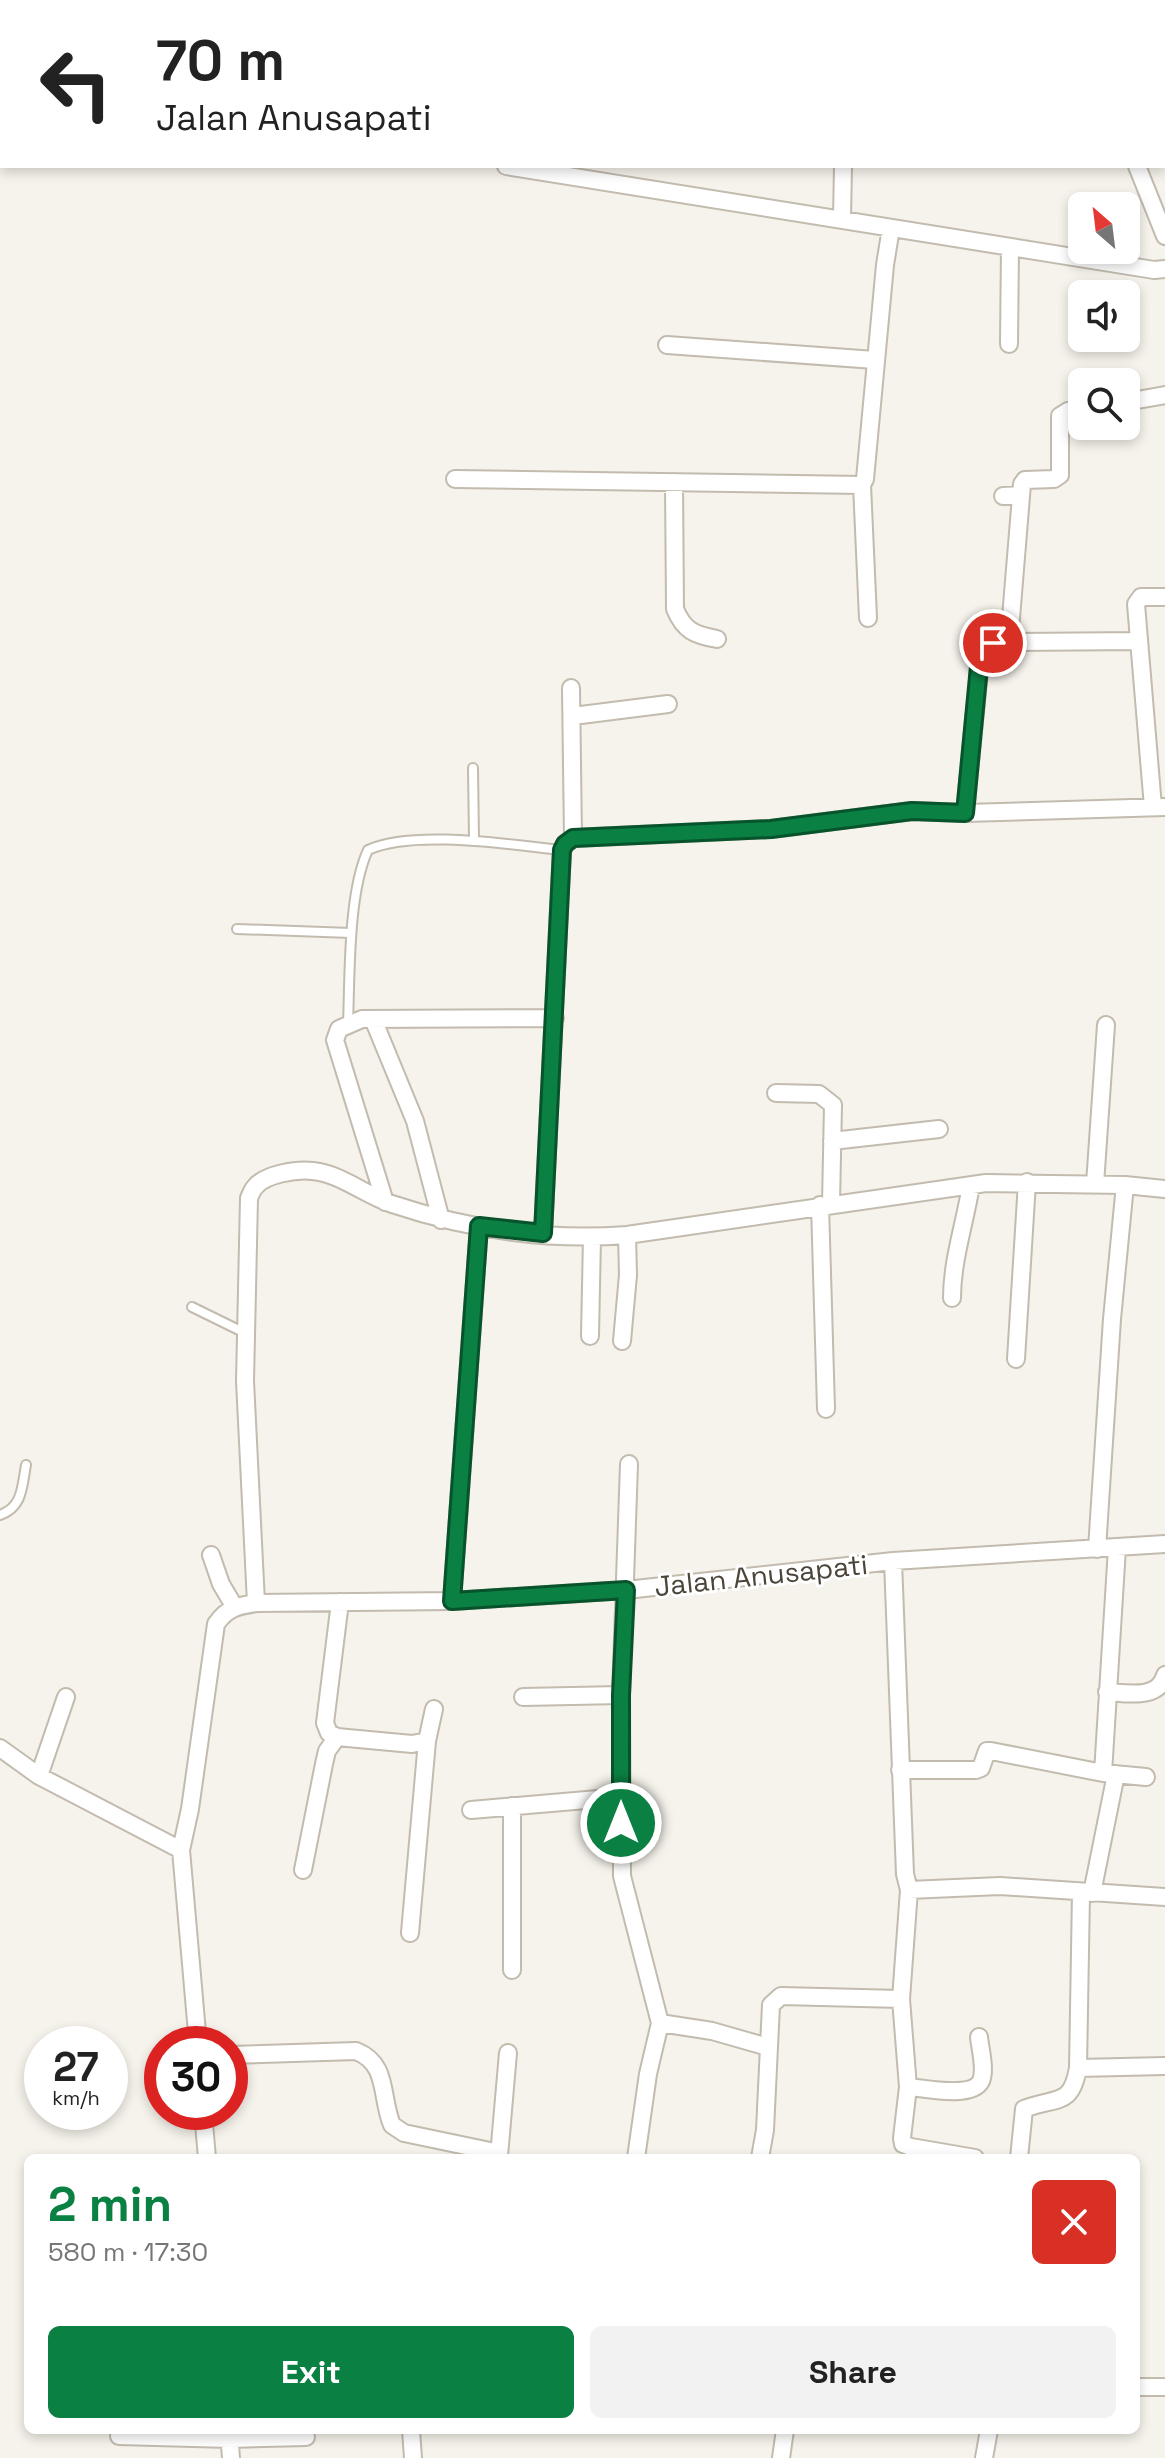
<!DOCTYPE html>
<meta charset="utf-8">
<style>
body{margin:0;font-family:"Space Grotesk",sans-serif;background:#f2f2f2;color:#222;height:100vh;display:flex;flex-direction:column;font-size:30px;white-space:nowrap}
*{box-sizing:border-box;margin:0}
p{font-size:26px;color:#767676}
.icon{flex:none;width:44px;height:44px;fill:none;stroke:currentColor;stroke-width:2;stroke-linecap:round;stroke-linejoin:round}
.map{position:relative;flex:1;overflow:hidden}
.details{position:absolute;left:24px;top:2154px;width:1116px;height:280px;display:flex;flex-direction:column;background:#fff;border-radius:12px;box-shadow:0 4px 12px #0003}
.details>*{flex:none}
.top-card{position:absolute;left:0px;top:0px;width:1166px;height:168px;box-shadow:0 4px 12px #0003;background:#fff;color:#222;overflow:hidden}
.needle{width:52px;rotate:332deg}
.controls{position:absolute;left:1068px;top:192px;display:grid;gap:16px}
.controls a{display:grid;place-items:center;width:72px;height:72px;border-radius:12px;background:#fff;box-shadow:0 4px 12px #0003;font-size:40px}
.speed{position:absolute;left:24px;top:2026px;display:flex;gap:16px;font-size:40px;font-weight:700;text-align:center}
.speed>*{display:grid;place-content:center;width:104px;height:104px;border-radius:50%;background:#fff;box-shadow:0 4px 12px #0003;line-height:1}
.speed small{font-size:20px;font-weight:400}
.speed .limit{border:12px solid #d22;background:#fff;color:#111}
.pin{position:absolute;display:grid;place-items:center;width:68px;height:68px;color:#fff;margin:-34px;border:4px solid #fff;border-radius:50%;box-shadow:0 2px 8px #0007}
.me{position:absolute;width:88px;margin:-44px;rotate:0deg;stroke-linejoin:round;filter:drop-shadow(0 0 6px #0008)}
.turn{display:flex;align-items:center;gap:28px;height:168px;padding:0 24px;font-size:36px}
.turn .icon{width:104px;height:104px;stroke-width:2.5}
.turn b{display:block;font-size:56px;line-height:68px}
.round{display:grid;place-items:center;flex:none;width:84px;height:84px;border-radius:12px;background:#f2f2f2}
.overview{display:flex;align-items:center;justify-content:space-between;height:136px;padding:0 24px}
h1{font-size:48px;font-weight:700;line-height:60px;color:#0b8043}
.primary-button{display:flex;gap:16px;margin-top:auto;padding:16px 24px}
.primary-button a{flex:1;height:92px;border-radius:12px;background:#0b8043;color:#fff;font-size:32px;font-weight:700;line-height:92px;text-align:center}
.primary-button a+a{background:#f2f2f2;color:#222}
.map>svg:first-child{display:block}
</style>
<div class="map">
<svg width="1165" height="2458" viewBox="0 0 1165 2458">
<rect width="100%" height="100%" fill="#f6f3ec"/>
<g fill="none" stroke-linecap="round" stroke-linejoin="round">
<!-- lane casing -->
<g stroke="#c2bbae" stroke-width="12">
<path id="lane" d="M473,768L474,840
M237,929L351,933
M348,1023C350,975 348,893 368,850C413,829 512,845 562,850
M192,1307L245,1333
M0,1515C23,1507 22,1486 26,1465"/>
</g>
<!-- street casing -->
<g stroke="#c2bbae" stroke-width="20">
<path id="street" d="M1072,0L1073,2
M573,2V0
M851,2V0
M1164,99H1165
M506,166L1154,270L1165,269
M1137,166L1165,236
M842,218L843,166
M1009,344L1010,247
M667,345L875,360
M1126,402L1165,395
M455,479L862,485
M674,482L675,609C684,631 695,635 717,639
M1003,496L1021,495
M868,618L862,485L865,479L885,265L891,228
M1009,642L1139,641
M571,688L573,838
M573,716L668,704
M1153,807L1136,604L1141,597H1165
M965,813L981,651L988,644L1009,642L1022,484L1025,480L1054,479L1060,475V416L1068,411L1082,409
M373,1019L415,1121L441,1220
M776,1093L819,1094L833,1105L831,1204
M832,1141L939,1129
M1095,1184L1106,1025
M385,1202L335,1040L339,1029L362,1019L555,1018
M820,1205L826,1409
M543,1233L562,850L565,844L573,838L771,829L912,811L965,813L1165,807
M952,1298C952,1260 965,1223 971,1185
M590,1336L592,1237
M622,1341L628,1275L627,1235
M1016,1359L1027,1182
M629,1464L621,1695L622,1876L660,2023L648,2074L636,2158
M1097,1549L1112,1319L1125,1185
M211,1555L221,1584L234,1606
M893,1561L905,1874L909,1890L901,1999L908,2087L902,2138L903,2144L911,2147L975,2158
M452,1601L479,1226
M340,1602L325,1723L329,1733L337,1737L412,1744L427,1741L434,1709
M256,1603L245,1381L249,1198C251,1194 252,1190 255,1187C265,1174 297,1169 313,1171C341,1174 365,1195 392,1204C467,1229 548,1241 627,1235L986,1183L1125,1185L1165,1189
M1107,1692C1127,1693 1159,1700 1165,1675
M523,1697L621,1695
M0,1748L39,1776L181,1850
M900,1770H976L981,1768L987,1751H991L1103,1773L1146,1777
M1103,1773L1117,1548
M39,1776L66,1697
M471,1810L621,1797
M303,1870L324,1764L327,1751L337,1737
M909,1890L1000,1886L1165,1897
M1092,1893L1116,1774
M410,1933L427,1741
M512,1970V1806
M660,2023L712,2031L768,2047
M198,2044L181,1850L190,1809L216,1624C227,1608 237,1606 256,1603L452,1601L626,1590L893,1561L1165,1544
M230,2055L356,2051C389,2064 380,2096 392,2125L404,2133L490,2151L500,2158
M1078,2068L1165,2066
M908,2087C924,2088 972,2099 981,2081C986,2070 980,2048 979,2037
M203,2112L207,2158
M499,2156L508,2053
M760,2158L765,2130L771,2005L781,1996L901,1999
M1019,2158L1024,2109C1056,2096 1071,2108 1078,2068L1081,1893
M1136,2387H1165
M411,2430L413,2458
M229,2432L231,2458
M119,2436L230,2439L306,2437
M781,2458L785,2430
M984,2458L989,2430"/>
</g>
<!-- lane -->
<use href="#lane" stroke="#fff" stroke-width="8"/>
<!-- street -->
<use href="#street" stroke="#fff" stroke-width="16"/>
</g>
<g fill="none" stroke-linecap="round" stroke-linejoin="round">
<!-- route casing -->
<g stroke="#07532c" stroke-width="20">
<path id="route" d="M621,1823V1695L626,1590L452,1601L479,1226L543,1233L562,850L565,844L573,838L771,829L912,811L965,813L980,656L984,647L993,643"/>
</g>
<!-- route -->
<use href="#route" stroke="#0b8043" stroke-width="14"/>
</g>
<g text-anchor="middle" stroke-width="6" stroke-linejoin="round" paint-order="stroke">
<!-- street labels -->
<g font-size="28" fill="#4b4439" stroke="#fff">
<text transform="translate(761 1575) rotate(-6)" y="10">Jalan Anusapati</text>
</g>
</g>
</svg>
<div class="controls">
<a><svg class="needle" viewBox="-14 -14 28 28"><path d="M0-13l5 13h-10z" fill="#e53935"/><path d="M0 13l5-13h-10z" fill="#767676"/></svg></a>
<a><svg class="icon" aria-label="sound" viewBox="0 0 24 24"><path d="M4 9h4l5-4v14l-5-4H4zM17 9q2 3 0 6"/></svg></a>
<a><svg class="icon" aria-label="search" viewBox="0 0 24 24"><circle cx="10" cy="10" r="6"/><path d="M15 15l6 6"/></svg></a>
</div>
<div class="speed"><div>27<small>km/h</small></div><div class="limit">30</div></div>
<div class="pin" style="left:993px;top:643px;background:#d93025"><svg class="icon" aria-label="arrive" viewBox="0 0 24 24"><path d="M6 21V4h12l-3 4 3 4H6"/></svg></div>
<svg class="me" style="left:621px;top:1823px" viewBox="-20 -20 40 40"><circle r="17" fill="#0b8043" stroke="#fff" stroke-width="3"/><path d="M0-11L8 9 0 5-8 9z" fill="#fff"/></svg>
<div class="top-card">
<div class="turn"><svg class="icon" aria-label="left" viewBox="0 0 24 24"><path d="M17 20v-9H6M10 6l-5 5 5 5"/></svg><div><b>70 m</b>Jalan Anusapati</div></div>
</div>
<section class="details">
<div class="overview"><div><h1>2 min</h1><p>580 m · 17:30</p></div><a class="round" style="background:#d93025;color:#fff"><svg class="icon" aria-label="close" viewBox="0 0 24 24"><path d="M6 6l12 12M18 6L6 18"/></svg></a></div>
<div class="primary-button"><a>Exit</a><a>Share</a></div>
</section>
</div>
